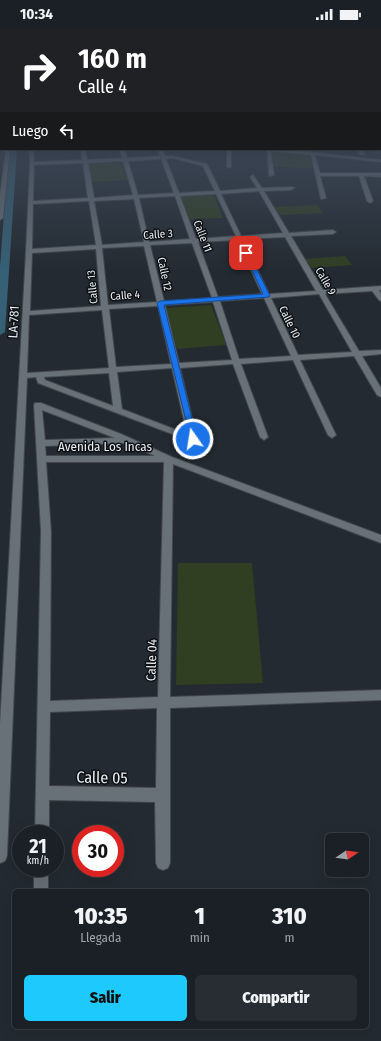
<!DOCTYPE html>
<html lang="es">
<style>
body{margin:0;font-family:"Fira Sans Condensed",sans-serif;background:#272d32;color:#f1f3f6;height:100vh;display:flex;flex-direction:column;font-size:15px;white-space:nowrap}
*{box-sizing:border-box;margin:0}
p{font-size:13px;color:#9fa3a7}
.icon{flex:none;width:22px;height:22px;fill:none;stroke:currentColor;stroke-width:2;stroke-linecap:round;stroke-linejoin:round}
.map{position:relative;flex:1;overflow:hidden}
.panel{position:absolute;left:12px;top:861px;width:357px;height:140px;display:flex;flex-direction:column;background:#1a2025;border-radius:6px;box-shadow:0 4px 16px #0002,0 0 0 1px #383e42}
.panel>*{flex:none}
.top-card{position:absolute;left:0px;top:0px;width:381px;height:122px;box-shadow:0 4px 16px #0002,0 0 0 1px #383e42;background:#202124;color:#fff;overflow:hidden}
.needle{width:26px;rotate:77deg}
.buttons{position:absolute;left:325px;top:805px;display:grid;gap:8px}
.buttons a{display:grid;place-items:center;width:44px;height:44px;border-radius:6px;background:#1a2025;box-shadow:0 4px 16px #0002,0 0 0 1px #383e42;font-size:20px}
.speed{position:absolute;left:12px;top:797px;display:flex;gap:8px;font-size:20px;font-weight:700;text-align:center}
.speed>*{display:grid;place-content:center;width:52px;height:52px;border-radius:50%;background:#1a2025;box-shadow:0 4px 16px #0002,0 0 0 1px #383e42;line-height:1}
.speed small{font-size:10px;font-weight:400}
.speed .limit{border:6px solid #d22;background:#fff;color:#111}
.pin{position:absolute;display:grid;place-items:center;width:34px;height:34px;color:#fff;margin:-17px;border-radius:8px;box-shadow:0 2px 6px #0006}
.me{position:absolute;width:44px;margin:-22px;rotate:347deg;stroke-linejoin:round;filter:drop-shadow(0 0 3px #0008)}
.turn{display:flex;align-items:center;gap:14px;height:84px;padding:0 12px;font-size:18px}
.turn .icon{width:52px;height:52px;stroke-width:2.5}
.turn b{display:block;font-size:28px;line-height:34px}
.then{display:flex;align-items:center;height:38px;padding:0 12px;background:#0003;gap:8px;font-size:15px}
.eta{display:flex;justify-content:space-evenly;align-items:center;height:68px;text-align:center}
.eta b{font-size:24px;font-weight:800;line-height:28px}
.primary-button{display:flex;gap:8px;margin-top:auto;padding:8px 12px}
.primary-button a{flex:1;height:46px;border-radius:6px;background:#1ec9fd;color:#111;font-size:16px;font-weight:800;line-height:46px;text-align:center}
.primary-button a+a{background:#272d32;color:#f1f3f6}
.status{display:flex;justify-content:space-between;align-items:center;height:28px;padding:0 20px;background:#1a2025;direction:ltr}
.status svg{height:11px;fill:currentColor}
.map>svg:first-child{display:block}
</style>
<div class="status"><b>10:34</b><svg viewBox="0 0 49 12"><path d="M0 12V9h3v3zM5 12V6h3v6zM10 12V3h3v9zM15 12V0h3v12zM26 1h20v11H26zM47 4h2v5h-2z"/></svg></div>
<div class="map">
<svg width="381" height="1013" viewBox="0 0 381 1013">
<rect width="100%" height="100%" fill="#232a31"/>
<!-- green -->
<path fill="#303e22" d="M276,123L309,128L313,140L274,139L272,124Z
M121,134L127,152L92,154L88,135Z
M214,167L223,190L190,191L181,169Z
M317,177L323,185L280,187L275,179Z
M345,228L352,237L312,240L305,231Z
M211,277L226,317L177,321L166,280Z
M178,535H252L263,655L176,657Z"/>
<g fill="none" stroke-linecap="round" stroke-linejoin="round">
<!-- canal -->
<path fill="#356075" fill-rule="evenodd" d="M9,121H17L5,304L0,307V238Z"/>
<!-- minor casing -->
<g stroke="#41474c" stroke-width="2">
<path id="minor" d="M380,103H381V105H380Z
M0,106H1V108H0Z
M380,115H381V117H380Z
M6,121H10L3,190L0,192V167Z
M29,121H33L34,134L82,132L81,121H85L87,132L122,130L120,121H124L127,130L160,128L158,121H162L165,128H173L207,136L220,163L257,160L250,149L253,147L262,160L293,159L294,160L291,162L264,163L289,205L333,202L336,204L333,206L291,208L323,262L381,258V262H379L381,266V273L379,272L372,263L325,266L359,323L381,322V326L362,328L381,360V369L377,367L354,328L300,332L336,407L332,410L328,407L293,332L241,336L268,409L264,412L260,409L233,336L180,340L197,411L193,414L38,355L36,349L27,350L7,828L5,833L0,835V696L26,223L30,136ZM173,130L203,138L215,163L179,165L166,131ZM161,131L174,165L138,167L128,133ZM123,133L133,167L94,170L88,135ZM83,135L88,170L33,173L34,137ZM259,163L283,205L241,208L221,166ZM216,166L236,208L196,211L180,168ZM175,168L190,211L149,214L139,170ZM134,171L144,214L102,217L94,173ZM89,173L96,217L32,221L33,176ZM285,209L316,263L269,266L243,211ZM237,212L262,266L218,269L198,214ZM192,215L212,270L164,273L150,217ZM144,218L157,274L108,277L102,220ZM96,221L101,278L30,283L32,225ZM319,266L352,324L298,327L271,270ZM264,270L291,328L239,331L220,273ZM213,274L232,332L179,335L165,277ZM158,278L171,336L116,339L109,281ZM102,282L109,340L27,345L29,287ZM172,340L187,406L122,381L117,344ZM109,345L113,378L45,352L44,349Z
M227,121H231V139L229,140L227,139Z
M267,121H283L381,132V134L315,127L320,145H381V149L364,148L373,173L370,175L367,173L359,148H320L326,170L321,171L311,127L271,123L274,147L269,148Z
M357,121H361L365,126L361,127Z
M35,375H41L121,406L172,429L381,507V515L173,436L170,669L381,662V672L170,680V835L168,840L163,842L158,840L156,835L155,774L49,772V806H35L41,503L34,377ZM42,382L115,410H116L45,412ZM127,415L155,428H46L45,418ZM46,434H164L158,669L50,673L51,503ZM157,680L156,760L49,758L50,684Z
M34,840H48V863H34Z"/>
</g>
<!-- minor -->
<use href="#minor" fill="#687078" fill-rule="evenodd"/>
</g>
<!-- sky -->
<linearGradient id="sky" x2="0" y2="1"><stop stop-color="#13171b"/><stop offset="0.42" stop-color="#3f4a5a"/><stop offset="1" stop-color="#3f4a5a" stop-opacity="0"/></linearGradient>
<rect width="381" height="245" fill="url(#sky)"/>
<!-- route -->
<path fill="#1a73e8" stroke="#114b97" d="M246,223L249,225L270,268L269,269L164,277L197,411L193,414L191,413L157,275L160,273L263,266L244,225Z"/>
<g text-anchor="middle" stroke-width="3" stroke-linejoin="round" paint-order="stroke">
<!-- far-street labels -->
<g font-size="11" fill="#e8edf2" stroke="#0f1215">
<text transform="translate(158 206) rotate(-4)" y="4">Calle 3</text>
<text transform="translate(203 208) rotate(69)" y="4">Calle 11</text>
<text transform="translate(165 246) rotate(78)" y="4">Calle 12</text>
<text transform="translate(326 253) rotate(60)" y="4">Calle 9</text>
<text transform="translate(92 259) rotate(-95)" y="4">Calle 13</text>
<text transform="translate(125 267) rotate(-4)" y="4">Calle 4</text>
<text transform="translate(290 294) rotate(64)" y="4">Calle 10</text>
</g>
<!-- street labels -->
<g font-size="13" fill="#e8edf2" stroke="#0f1215">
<text transform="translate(13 294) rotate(-87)" y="5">LA-781</text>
<text x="105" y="423">Avenida Los Incas</text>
<text transform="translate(151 632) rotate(-88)" y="5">Calle 04</text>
</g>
<!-- near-street labels -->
<g font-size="16" fill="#e8edf2" stroke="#0f1215">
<text transform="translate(102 749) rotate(1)" y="6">Calle 05</text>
</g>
</g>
</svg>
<div class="buttons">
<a><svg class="needle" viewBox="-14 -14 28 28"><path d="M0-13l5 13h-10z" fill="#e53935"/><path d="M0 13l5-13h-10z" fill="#9fa3a7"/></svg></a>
</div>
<div class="speed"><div>21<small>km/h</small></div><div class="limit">30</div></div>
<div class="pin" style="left:246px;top:225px;background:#d93025"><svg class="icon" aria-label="arrive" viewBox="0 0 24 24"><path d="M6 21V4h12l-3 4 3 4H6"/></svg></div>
<svg class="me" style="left:193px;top:411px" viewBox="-20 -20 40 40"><circle r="17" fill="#1a73e8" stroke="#fff" stroke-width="3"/><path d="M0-11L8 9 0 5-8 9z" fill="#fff"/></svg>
<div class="top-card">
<div class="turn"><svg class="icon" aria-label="right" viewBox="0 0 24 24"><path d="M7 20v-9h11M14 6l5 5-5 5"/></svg><div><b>160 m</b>Calle 4</div></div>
<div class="then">Luego<svg class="icon" aria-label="left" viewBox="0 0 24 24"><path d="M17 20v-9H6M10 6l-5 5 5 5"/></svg></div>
</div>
<section class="panel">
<div class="eta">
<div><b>10:35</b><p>Llegada</p></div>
<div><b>1</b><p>min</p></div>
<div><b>310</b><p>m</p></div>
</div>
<div class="primary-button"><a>Salir</a><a>Compartir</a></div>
</section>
</div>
